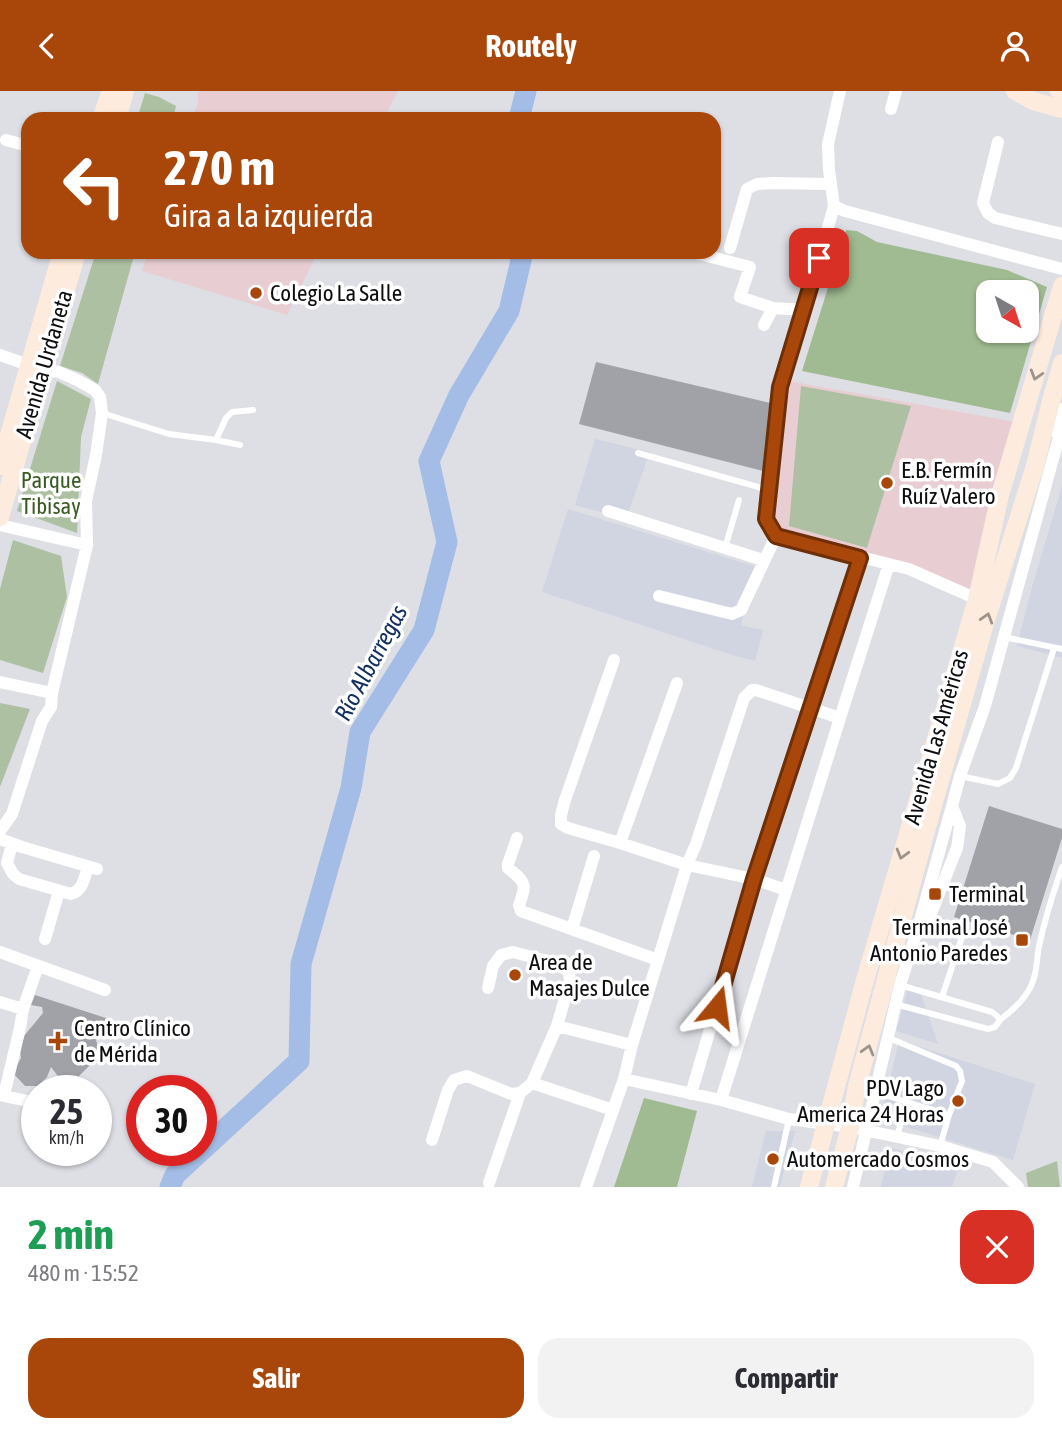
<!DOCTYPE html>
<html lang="es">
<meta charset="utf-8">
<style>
body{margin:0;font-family:"Asap Condensed",sans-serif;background:#f2f2f3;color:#2b2b33;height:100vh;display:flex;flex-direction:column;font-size:26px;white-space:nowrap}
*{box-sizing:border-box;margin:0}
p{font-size:23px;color:#7c7c81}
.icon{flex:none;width:38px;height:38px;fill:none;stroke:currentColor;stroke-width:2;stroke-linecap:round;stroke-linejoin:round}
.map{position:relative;height:1096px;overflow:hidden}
.sheet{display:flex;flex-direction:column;background:#fff;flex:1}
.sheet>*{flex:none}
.guide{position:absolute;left:21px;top:21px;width:700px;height:147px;border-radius:21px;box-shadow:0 2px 5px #0004;background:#a9460a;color:#fff;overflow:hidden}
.needle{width:46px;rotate:141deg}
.tools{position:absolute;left:976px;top:189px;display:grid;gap:14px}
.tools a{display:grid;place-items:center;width:63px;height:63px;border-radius:14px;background:#fff;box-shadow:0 2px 5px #0004;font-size:35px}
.speed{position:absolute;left:21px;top:984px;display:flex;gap:14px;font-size:35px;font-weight:700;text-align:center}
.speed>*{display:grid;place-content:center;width:91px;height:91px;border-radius:50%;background:#fff;box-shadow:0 2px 5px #0004;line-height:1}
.speed small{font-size:18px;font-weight:400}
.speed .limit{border:10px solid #d22;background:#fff;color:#111}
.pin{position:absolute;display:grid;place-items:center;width:60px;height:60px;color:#fff;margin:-30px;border-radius:14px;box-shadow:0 4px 10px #0006}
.me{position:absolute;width:77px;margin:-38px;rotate:16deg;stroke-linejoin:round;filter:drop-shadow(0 0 5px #0008)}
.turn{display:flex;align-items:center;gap:24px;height:147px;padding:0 28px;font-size:32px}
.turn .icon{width:91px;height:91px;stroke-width:2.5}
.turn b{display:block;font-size:49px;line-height:60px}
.round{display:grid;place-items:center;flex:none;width:74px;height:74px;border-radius:21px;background:#f2f2f3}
.overview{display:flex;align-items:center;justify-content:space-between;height:119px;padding:0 28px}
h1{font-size:42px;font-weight:700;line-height:52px;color:#1e9e55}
.cta{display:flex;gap:14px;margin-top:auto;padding:14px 28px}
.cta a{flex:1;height:80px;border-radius:21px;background:#a9460a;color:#fff;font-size:28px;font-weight:700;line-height:80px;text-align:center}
.cta a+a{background:#f2f2f3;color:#2b2b33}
header{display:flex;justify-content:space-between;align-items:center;height:91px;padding:0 28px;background:#a9460a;color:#fff;font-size:32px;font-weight:700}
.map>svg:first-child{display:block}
</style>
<header><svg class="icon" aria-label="back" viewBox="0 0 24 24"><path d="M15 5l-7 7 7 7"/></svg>Routely<svg class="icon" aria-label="person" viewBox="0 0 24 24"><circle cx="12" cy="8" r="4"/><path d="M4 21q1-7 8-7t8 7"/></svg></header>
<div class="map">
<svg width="1062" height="1096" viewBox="0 0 1062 1096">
<rect width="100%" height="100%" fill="#dddfe5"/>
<!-- built -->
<path fill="#d1d5e2" d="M595,348L650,361L626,428L575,414Z
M1062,395V567L1017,555L1032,496Z
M568,418L757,476L741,534L763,539L755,570L735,565L542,501Z
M909,894L918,895L938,953L896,940Z
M899,949L1035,993L1013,1069L881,1028Z
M766,1040H795L780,1096H752Z
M889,1056L958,1078L952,1096H881Z"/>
<!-- education -->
<path fill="#e8ced2" d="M198,0H398L384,28H192L198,11Z
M148,161H318L287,224L142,180Z
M789,290L1016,331L974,502L779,440L771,427Z"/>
<!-- green -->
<path fill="#adc1a2" d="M145,2L159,6L176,15L173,28H137Z
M96,161H135L98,293L82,282L60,275Z
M57,290L91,308L81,346L77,442L17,420Z
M801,295L911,315L867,457L789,435Z
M13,449L61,465L67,506L43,582L0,569V498Z
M0,612L30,618L0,696Z
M1057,1070L1060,1096H1028L1026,1082Z"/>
<!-- forest -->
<path fill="#a0bb91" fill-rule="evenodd" d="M846,139L857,140L877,151L1007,179L1047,196L1010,322L802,280ZM989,201H1027V240H989Z
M644,1007L697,1020L677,1096H614Z"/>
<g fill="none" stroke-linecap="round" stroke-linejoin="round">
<!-- river -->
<path stroke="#a4bde6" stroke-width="21" d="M519,28L526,0
M170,1096L175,1084L299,970L301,873L351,697L360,641L424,539L447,451L429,370L459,304L509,220L523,161"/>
</g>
<!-- building -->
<path fill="#a0a2a8" d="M596,271L770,312L763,380L579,333Z
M989,715L1062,738V747L1030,849L954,826Z
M35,904L112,929L96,949L100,964L76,988L72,986L60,988L51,976L47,986L38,995H25L13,982L21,967L19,951L43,922L42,916L31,914Z"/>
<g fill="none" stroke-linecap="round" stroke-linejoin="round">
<!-- lane -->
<path stroke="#fff" stroke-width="6" d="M102,322L169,343L216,349L226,327L232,321L253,319
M216,349L240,354
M638,362L769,399
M725,457L739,409
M1004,546L1062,558
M960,685L998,693L1010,687L1016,677L1054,557
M942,906L966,834
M895,913L988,938L995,936L1000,929L997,925L992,921L900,894
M1000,929C1014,918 1029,905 1034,887C1037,877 1037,865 1039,855C1045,828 1053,802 1062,776
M889,947L956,975L960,980L962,990L949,1024L940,1055
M875,1001L949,1024
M897,1045L907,1012
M774,1096L789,1028"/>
<!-- street -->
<path stroke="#fff" stroke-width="12" d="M840,0L828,53L829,79L834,115L805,219L780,296L767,428L776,445L909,478L977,508
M891,18L896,0
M6,49L28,55
M998,51L983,112L988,122L995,127L1062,143
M834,115L845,120L1062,178
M730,157L747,98L757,93L773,92L830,93
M692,161L750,176L740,206L773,217L805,219
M764,234L773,217
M0,264L42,279L59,281L77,289L95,299L100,306L102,322L96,364L86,410L87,454L52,602L51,616L42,630L12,723L0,740
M1053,340L1062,318
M608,420L763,469
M0,434L87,454
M659,505L732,523L741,519L776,445
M614,569L565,709L561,724V733L568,737L620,752L687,774L754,788L786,799
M0,591L52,602
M840,627L889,473
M517,747L508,773V777C526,792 527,792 519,814L521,820L658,869
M0,748L22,756L97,778
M620,752L677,592
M12,753L7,772L13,783L19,788L71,803C83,800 84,787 88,776
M572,838L594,765
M917,840L930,825L957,757L960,735L952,715L960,685L985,615L1062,335
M45,848L59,800
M0,861L105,899
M0,911L23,918
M557,935L632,954
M624,988L721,1009L789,1028L850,1036L940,1055L993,1071L1018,1096
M532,992L613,1019
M691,1003L754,788L860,467
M0,1004L37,1012
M4,1004L20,937L23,918L38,875
M432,1049L448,999L454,989L467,985L511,1003L520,1002L532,992L557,935L570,890L569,882L562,874L513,861L501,864L493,875L488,897
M489,1092L520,1002
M586,1096L624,988L632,954L687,774L696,753L744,607L752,599H756L840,627L721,1009
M853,1096L900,894L917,840L952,715"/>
<!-- secondary -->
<path stroke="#fdecdd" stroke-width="18" d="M1015,0L1033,10L1062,18
M1059,0L1062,1
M101,28L111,0
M117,28L125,0
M0,375L62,161
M0,426L77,161
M809,1096L865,889L977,508L1000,404L1062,195
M834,1096L850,1036L857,995L932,718L986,529L1035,375L1051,310L1062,272"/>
</g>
<!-- one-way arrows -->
<defs><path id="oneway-chevron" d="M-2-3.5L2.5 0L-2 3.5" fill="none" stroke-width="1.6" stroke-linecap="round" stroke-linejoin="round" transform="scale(1.75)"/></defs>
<g stroke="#9d938b">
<use href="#oneway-chevron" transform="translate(1036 284) rotate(107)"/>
<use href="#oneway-chevron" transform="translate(987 527) rotate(-73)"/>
<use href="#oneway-chevron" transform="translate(902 763) rotate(106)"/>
<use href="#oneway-chevron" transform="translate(868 959) rotate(-74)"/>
</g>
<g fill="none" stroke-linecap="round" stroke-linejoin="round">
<!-- route casing -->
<g stroke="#6e2e06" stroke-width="18">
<path id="route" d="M717,916L754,788L860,467L776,445L766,428L780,296L819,167"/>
</g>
<!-- route -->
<use href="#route" stroke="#a9460a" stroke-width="12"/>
</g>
<!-- markers -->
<g fill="#a9460a" stroke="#fff" stroke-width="2.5">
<circle cx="256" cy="202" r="7"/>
<circle cx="887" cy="392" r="7"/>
<rect x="928" y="796" width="14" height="14" rx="3.5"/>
<rect x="1015" y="842" width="14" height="14" rx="3.5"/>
<circle cx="515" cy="884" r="7"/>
<path d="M54.5 939.5h7v7h7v7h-7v7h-7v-7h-7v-7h7z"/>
<circle cx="958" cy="1010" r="7"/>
<circle cx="773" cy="1068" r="7"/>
</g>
<g text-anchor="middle" stroke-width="7" stroke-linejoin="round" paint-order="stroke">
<!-- poi labels -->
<g font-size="23" fill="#0d0d0f" stroke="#fff" text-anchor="start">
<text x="270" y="210">Colegio La Salle</text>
<text x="901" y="387">E.B. Fermín<tspan x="901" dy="26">Ruíz Valero</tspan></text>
<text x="949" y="811">Terminal</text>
<text x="1008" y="844" text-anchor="end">Terminal José<tspan x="1008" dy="26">Antonio Paredes</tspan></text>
<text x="529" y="879">Area de<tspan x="529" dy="26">Masajes Dulce</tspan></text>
<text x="74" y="945">Centro Clínico<tspan x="74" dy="26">de Mérida</tspan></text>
<text x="944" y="1005" text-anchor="end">PDV Lago<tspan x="944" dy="26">America 24 Horas</tspan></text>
<text x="787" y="1076">Automercado Cosmos</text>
</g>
<!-- street labels -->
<g font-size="23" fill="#0d0d0f" stroke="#fff">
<text transform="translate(44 273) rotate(-74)" y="8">Avenida Urdaneta</text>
<text transform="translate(936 646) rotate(-74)" y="8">Avenida Las Américas</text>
</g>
<!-- park labels -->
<g font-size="23" fill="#395b21" stroke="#fff">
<text x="51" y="397">Parque<tspan x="51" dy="26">Tibisay</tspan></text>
</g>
<!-- water labels -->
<g font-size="24" font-style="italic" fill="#123061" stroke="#fff">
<text transform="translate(371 572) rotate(-62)" y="8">Río Albarregas</text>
</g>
</g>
</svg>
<div class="tools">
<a><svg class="needle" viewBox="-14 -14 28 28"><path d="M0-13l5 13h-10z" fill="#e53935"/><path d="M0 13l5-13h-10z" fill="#7c7c81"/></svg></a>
</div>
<div class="speed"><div>25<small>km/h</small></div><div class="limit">30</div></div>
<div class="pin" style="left:819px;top:167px;background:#d93025"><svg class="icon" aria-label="arrive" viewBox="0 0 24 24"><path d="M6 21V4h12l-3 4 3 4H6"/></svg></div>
<svg class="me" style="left:717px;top:916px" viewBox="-20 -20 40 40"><path d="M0-17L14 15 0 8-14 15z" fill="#a9460a" stroke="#fff" stroke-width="4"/></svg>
<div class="guide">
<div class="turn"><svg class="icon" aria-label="left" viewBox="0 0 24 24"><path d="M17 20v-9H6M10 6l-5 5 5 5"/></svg><div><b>270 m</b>Gira a la izquierda</div></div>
</div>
</div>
<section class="sheet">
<div class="overview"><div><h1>2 min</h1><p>480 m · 15:52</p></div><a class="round" style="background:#d93025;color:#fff"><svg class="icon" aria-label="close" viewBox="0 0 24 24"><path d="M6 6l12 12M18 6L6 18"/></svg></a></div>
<div class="cta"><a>Salir</a><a>Compartir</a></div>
</section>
